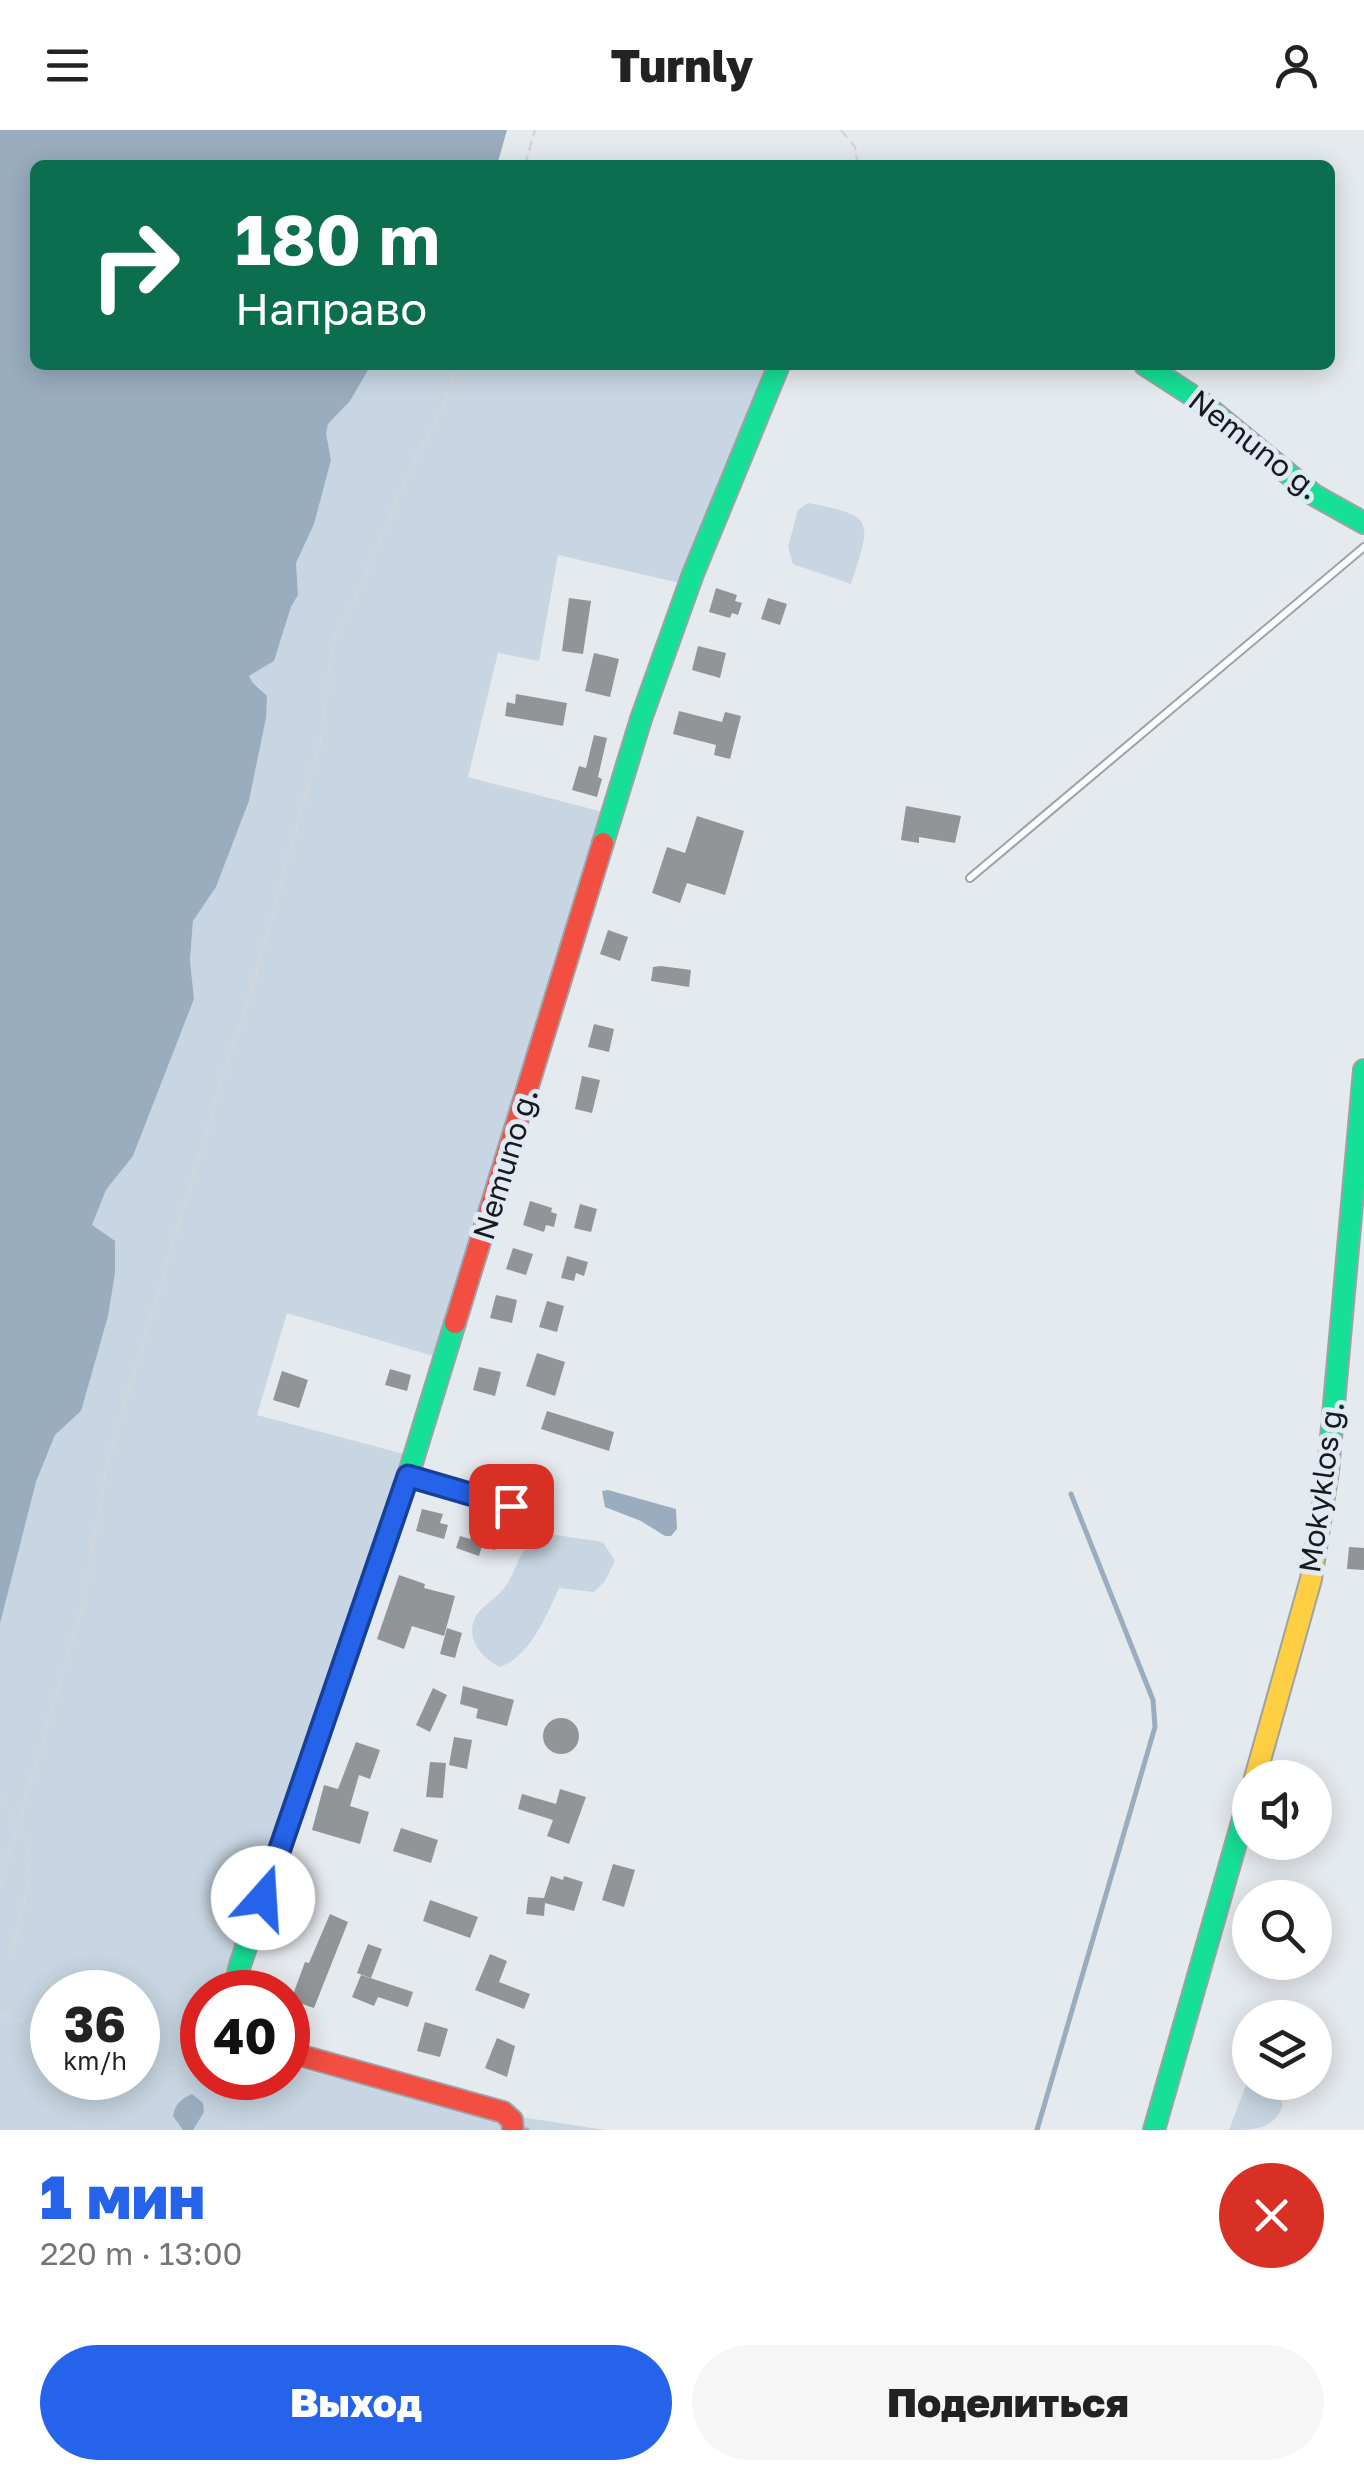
<!DOCTYPE html>
<html lang="ru">
<meta charset="utf-8">
<style>
body{margin:0;font-family:"Golos Text",sans-serif;background:#f6f6f6;color:#222;height:100vh;display:flex;flex-direction:column;font-size:38px;white-space:nowrap}
*{box-sizing:border-box;margin:0}
p{font-size:32px;color:#767676}
.icon{flex:none;width:55px;height:55px;fill:none;stroke:currentColor;stroke-width:2;stroke-linecap:round;stroke-linejoin:round}
.map{position:relative;height:2000px;overflow:hidden}
.drawer{display:flex;flex-direction:column;background:#fff;flex:1}
.drawer>*{flex:none}
.guide{position:absolute;left:30px;top:30px;width:1305px;height:210px;border-radius:15px;box-shadow:0 5px 25px #0003;background:#0b6e4f;color:#fff;overflow:hidden}
.buttons{position:absolute;left:1232px;top:1630px;display:grid;gap:20px}
.buttons a{display:grid;place-items:center;width:100px;height:100px;border-radius:50%;background:#fff;box-shadow:0 5px 25px #0003;font-size:50px}
.speed{position:absolute;left:30px;top:1840px;display:flex;gap:20px;font-size:50px;font-weight:700;text-align:center}
.speed>*{display:grid;place-content:center;width:130px;height:130px;border-radius:50%;background:#fff;box-shadow:0 5px 25px #0003;line-height:1}
.speed small{font-size:25px;font-weight:400}
.speed .limit{border:15px solid #d22;background:#fff;color:#111}
.pin{position:absolute;display:grid;place-items:center;width:85px;height:85px;color:#fff;margin:-42px;border-radius:20px;box-shadow:0 5px 15px #0006}
.me{position:absolute;width:110px;margin:-55px;rotate:19deg;stroke-linejoin:round;filter:drop-shadow(0 0 8px #0008)}
.turn{display:flex;align-items:center;gap:35px;height:210px;padding:0 40px;font-size:45px}
.turn .icon{width:130px;height:130px;stroke-width:2.5}
.turn b{display:block;font-size:70px;line-height:85px}
.round{display:grid;place-items:center;flex:none;width:105px;height:105px;border-radius:52px;background:#f6f6f6}
.head{display:flex;align-items:center;justify-content:space-between;height:170px;padding:0 40px}
h1{font-size:60px;font-weight:800;line-height:75px;color:#2563eb}
.button{display:flex;gap:20px;margin-top:auto;padding:20px 40px}
.button a{flex:1;height:115px;border-radius:60px;background:#2563eb;color:#fff;font-size:40px;font-weight:800;line-height:115px;text-align:center}
.button a+a{background:#f6f6f6;color:#222}
header{display:flex;justify-content:space-between;align-items:center;height:130px;padding:0 40px;background:#fff;font-size:45px;font-weight:800}
.map>svg:first-child{display:block}
</style>
<header><svg class="icon" aria-label="menu" viewBox="0 0 24 24"><path d="M4 6h16M4 12h16M4 18h16"/></svg>Turnly<svg class="icon" aria-label="person" viewBox="0 0 24 24"><circle cx="12" cy="8" r="4"/><path d="M4 21q1-7 8-7t8 7"/></svg></header>
<div class="map">
<svg width="1364" height="2000" viewBox="0 0 1364 2000">
<rect width="100%" height="100%" fill="#e5eaef"/>
<!-- green -->
<path fill="#c7d6e2" fill-rule="evenodd" d="M371,235H769L680,453L558,425L539,531L498,523L468,647L603,682L437,1227L287,1183L257,1285L408,1325L226,1862H202V1948H288V1936L460,1978L502,1993V2000H0V1494L36,1352L55,1305L81,1281L92,1095L106,1060L133,1026L194,869L190,830L193,791L216,757L249,671L266,588L261,559L252,552L249,546L274,531L291,477L298,465L296,433L331,330L325,304L328,294L350,271ZM52,1862H138V1948H52Z
M808,373C877,386 871,391 851,454L793,434L788,417L798,380Z
M549,1404L603,1412L615,1431L605,1451L594,1462L559,1458C546,1487 530,1526 500,1537C482,1528 464,1508 476,1486C483,1475 497,1468 505,1457C524,1428 513,1421 549,1404Z
M1248,1950L1273,1953L1283,1975C1274,2000 1254,2000 1229,2000Z
M521,1987L605,2000H523Z"/>
<!-- water -->
<path fill="#99adbf" d="M0,0H507L497,35H35V235H371L350,271L328,294L326,304L331,330L314,394L296,433L298,465L291,477L274,531L249,546L252,552L267,566L266,588L249,671L216,757L193,791L190,830L194,869L133,1026L106,1060L92,1095L115,1111V1143L108,1186L81,1281L55,1305L36,1352L0,1494Z
M608,1360L676,1379L677,1399L671,1406H665L641,1391L605,1377L602,1361Z
M192,1964L203,1973L204,1982L193,2000H183L173,1986C175,1974 181,1969 192,1964Z"/>
<g fill="none" stroke-linecap="round" stroke-linejoin="round">
<!-- stream -->
<path stroke="#99adbf" stroke-width="5" d="M526,2000H527
M1037,2000L1155,1597L1153,1570L1071,1364"/>
</g>
<!-- building -->
<path fill="#919598" d="M716,458L737,465L735,471L742,473L738,485L732,483L730,488L709,482Z
M569,468L591,471L583,524L562,521Z
M768,468L787,474L780,495L761,489Z
M698,516L726,523L720,548L692,540Z
M594,523L619,529L610,567L585,561Z
M516,564L567,573L563,596L505,586L507,572L515,574Z
M679,581L722,592L725,582L741,586L730,629L714,625L716,615L673,604Z
M594,605L607,608L598,647L602,649L597,667L572,660L579,636L586,638Z
M906,676L961,686L955,713L919,707V713L901,710Z
M697,686L744,701L725,765L687,753L680,773L652,763L667,717L685,723Z
M608,800L628,807L620,831L600,824Z
M661,836L691,840L689,857L651,851L653,837Z
M594,894L614,899L609,922L588,917Z
M582,946L600,950L592,983L575,979Z
M530,1071L552,1078L551,1082L557,1084L554,1097L546,1095L544,1102L523,1095Z
M580,1074L597,1079L591,1102L574,1098Z
M513,1118L533,1124L526,1145L506,1139Z
M567,1126L588,1132L584,1146L576,1143L574,1151L561,1148Z
M496,1165L517,1170L512,1193L490,1188Z
M547,1171L564,1176L557,1202L539,1197Z
M537,1223L565,1232L555,1266L526,1256Z
M479,1237L501,1242L495,1266L473,1260Z
M390,1239L411,1245L407,1261L385,1255Z
M282,1241L308,1250L299,1278L273,1270Z
M547,1281L614,1302L609,1321L541,1299Z
M492,1337L515,1342L509,1369L487,1361Z
M422,1379L443,1384L440,1393L448,1395L444,1409L416,1401Z
M473,1399L499,1408L495,1420L482,1416L479,1426L456,1418L460,1406L470,1409Z
M1349,1417L1364,1418V1440L1347,1439Z
M399,1445L425,1454L424,1458L455,1466L444,1506L412,1496L404,1519L377,1509Z
M447,1498L462,1503L455,1528L440,1524Z
M463,1556L514,1570L507,1596L476,1588L478,1579L460,1574Z
M433,1558L447,1565L430,1602L416,1595Z
M543 1606a18 18 0 1 1 36 0a18 18 0 1 1-36 0Z
M454,1607L472,1610L467,1639L449,1635Z
M356,1612L380,1620L370,1649L359,1645L350,1676L369,1682L360,1714L312,1700L324,1655L338,1659Z
M430,1632L446,1633L443,1668L426,1667Z
M560,1659L586,1667L569,1714L547,1706L553,1690L518,1679L522,1664L556,1674Z
M401,1698L438,1710L431,1733L393,1721Z
M613,1734L635,1740L624,1777L602,1770Z
M551,1746L563,1750L564,1746L583,1752L574,1781L545,1773L544,1786L526,1784L528,1767L544,1768Z
M430,1770L478,1787L470,1808L423,1791Z
M330,1784L348,1792L314,1878L291,1870L305,1832L309,1833Z
M368,1814L382,1819L371,1848L357,1843Z
M490,1824L507,1831L499,1852L530,1864L524,1879L475,1860Z
M361,1845L413,1862L408,1877L378,1867L374,1876L352,1867Z
M425,1892L448,1899L440,1927L417,1921Z
M497,1908L515,1916L507,1947L485,1938Z"/>
<g fill="none" stroke-linecap="round" stroke-linejoin="round">
<!-- lane casing -->
<g stroke="#9ea1a5" stroke-width="10">
<path id="lane" d="M970,748L1364,417
M409,1347L511,1377"/>
</g>
<!-- fast casing -->
<g stroke="#9ea1a5" stroke-width="24">
<path id="fast" d="M1145,235L1199,270L1314,365L1364,393
M603,713L641,589L693,444L779,235
M1328,1341L1364,940
M234,1862L240,1835L408,1346L455,1193
M1154,2000L1250,1664"/>
</g>
<!-- slow casing -->
<g stroke="#9ea1a5" stroke-width="24">
<path id="slow" d="M1255,1648L1311,1449L1328,1341"/>
</g>
<!-- jam casing -->
<g stroke="#9ea1a5" stroke-width="24">
<path id="jam" d="M455,1193L603,713
M288,1922L503,1982L512,1990L513,2000"/>
</g>
<!-- path -->
<path stroke="#d6d6d8" stroke-width="2.5" stroke-dasharray="10 5" stroke-linecap="butt" d="M841,0L855,17L858,35
M525,35L535,0
M0,1668C47,1711 24,1775 10,1828
M0,1756L86,1463L106,1337L222,949L255,848L321,608L334,509L352,476L412,335L442,278L457,235
M0,1883L52,1902
M138,1931L168,1939H198L202,1935"/>
<!-- lane -->
<use href="#lane" stroke="#fbfcfd" stroke-width="6"/>
<!-- fast -->
<use href="#fast" stroke="#16e098" stroke-width="20"/>
<!-- slow -->
<use href="#slow" stroke="#ffcf43" stroke-width="20"/>
<!-- jam -->
<use href="#jam" stroke="#f24e42" stroke-width="20"/>
</g>
<g fill="none" stroke-linecap="round" stroke-linejoin="round">
<!-- route casing -->
<g stroke="#184099" stroke-width="25">
<path id="route" d="M263,1768L408,1346L511,1376"/>
</g>
<!-- route -->
<use href="#route" stroke="#2563eb" stroke-width="18"/>
</g>
<g text-anchor="middle" stroke-width="10" stroke-linejoin="round" paint-order="stroke">
<!-- street labels -->
<g font-size="30" fill="#171a1d" stroke="#e1eaf3">
<text transform="translate(1254 315) rotate(38)" y="10">Nemuno g.</text>
<text transform="translate(506 1034) rotate(-73)" y="10">Nemuno g.</text>
<text transform="translate(1322 1357) rotate(-82)" y="10">Mokyklos g.</text>
</g>
</g>
</svg>
<div class="buttons">
<a><svg class="icon" aria-label="sound" viewBox="0 0 24 24"><path d="M4 9h4l5-4v14l-5-4H4zM17 9q2 3 0 6"/></svg></a>
<a><svg class="icon" aria-label="search" viewBox="0 0 24 24"><circle cx="10" cy="10" r="6"/><path d="M15 15l6 6"/></svg></a>
<a><svg class="icon" aria-label="layers" viewBox="0 0 24 24"><path d="M12 4l9 5-9 5-9-5zM3 14l9 5 9-5"/></svg></a>
</div>
<div class="speed"><div>36<small>km/h</small></div><div class="limit">40</div></div>
<div class="pin" style="left:511px;top:1376px;background:#d93025"><svg class="icon" aria-label="arrive" viewBox="0 0 24 24"><path d="M6 21V4h12l-3 4 3 4H6"/></svg></div>
<svg class="me" style="left:263px;top:1768px" viewBox="-20 -20 40 40"><circle r="19" fill="#fff"/><path d="M0-13L10 11 0 6-10 11z" fill="#2563eb"/></svg>
<div class="guide">
<div class="turn"><svg class="icon" aria-label="right" viewBox="0 0 24 24"><path d="M7 20v-9h11M14 6l5 5-5 5"/></svg><div><b>180 m</b>Направо</div></div>
</div>
</div>
<section class="drawer">
<div class="head"><div><h1>1 мин</h1><p>220 m · 13:00</p></div><a class="round" style="background:#d93025;color:#fff"><svg class="icon" aria-label="close" viewBox="0 0 24 24"><path d="M6 6l12 12M18 6L6 18"/></svg></a></div>
<div class="button"><a>Выход</a><a>Поделиться</a></div>
</section>
